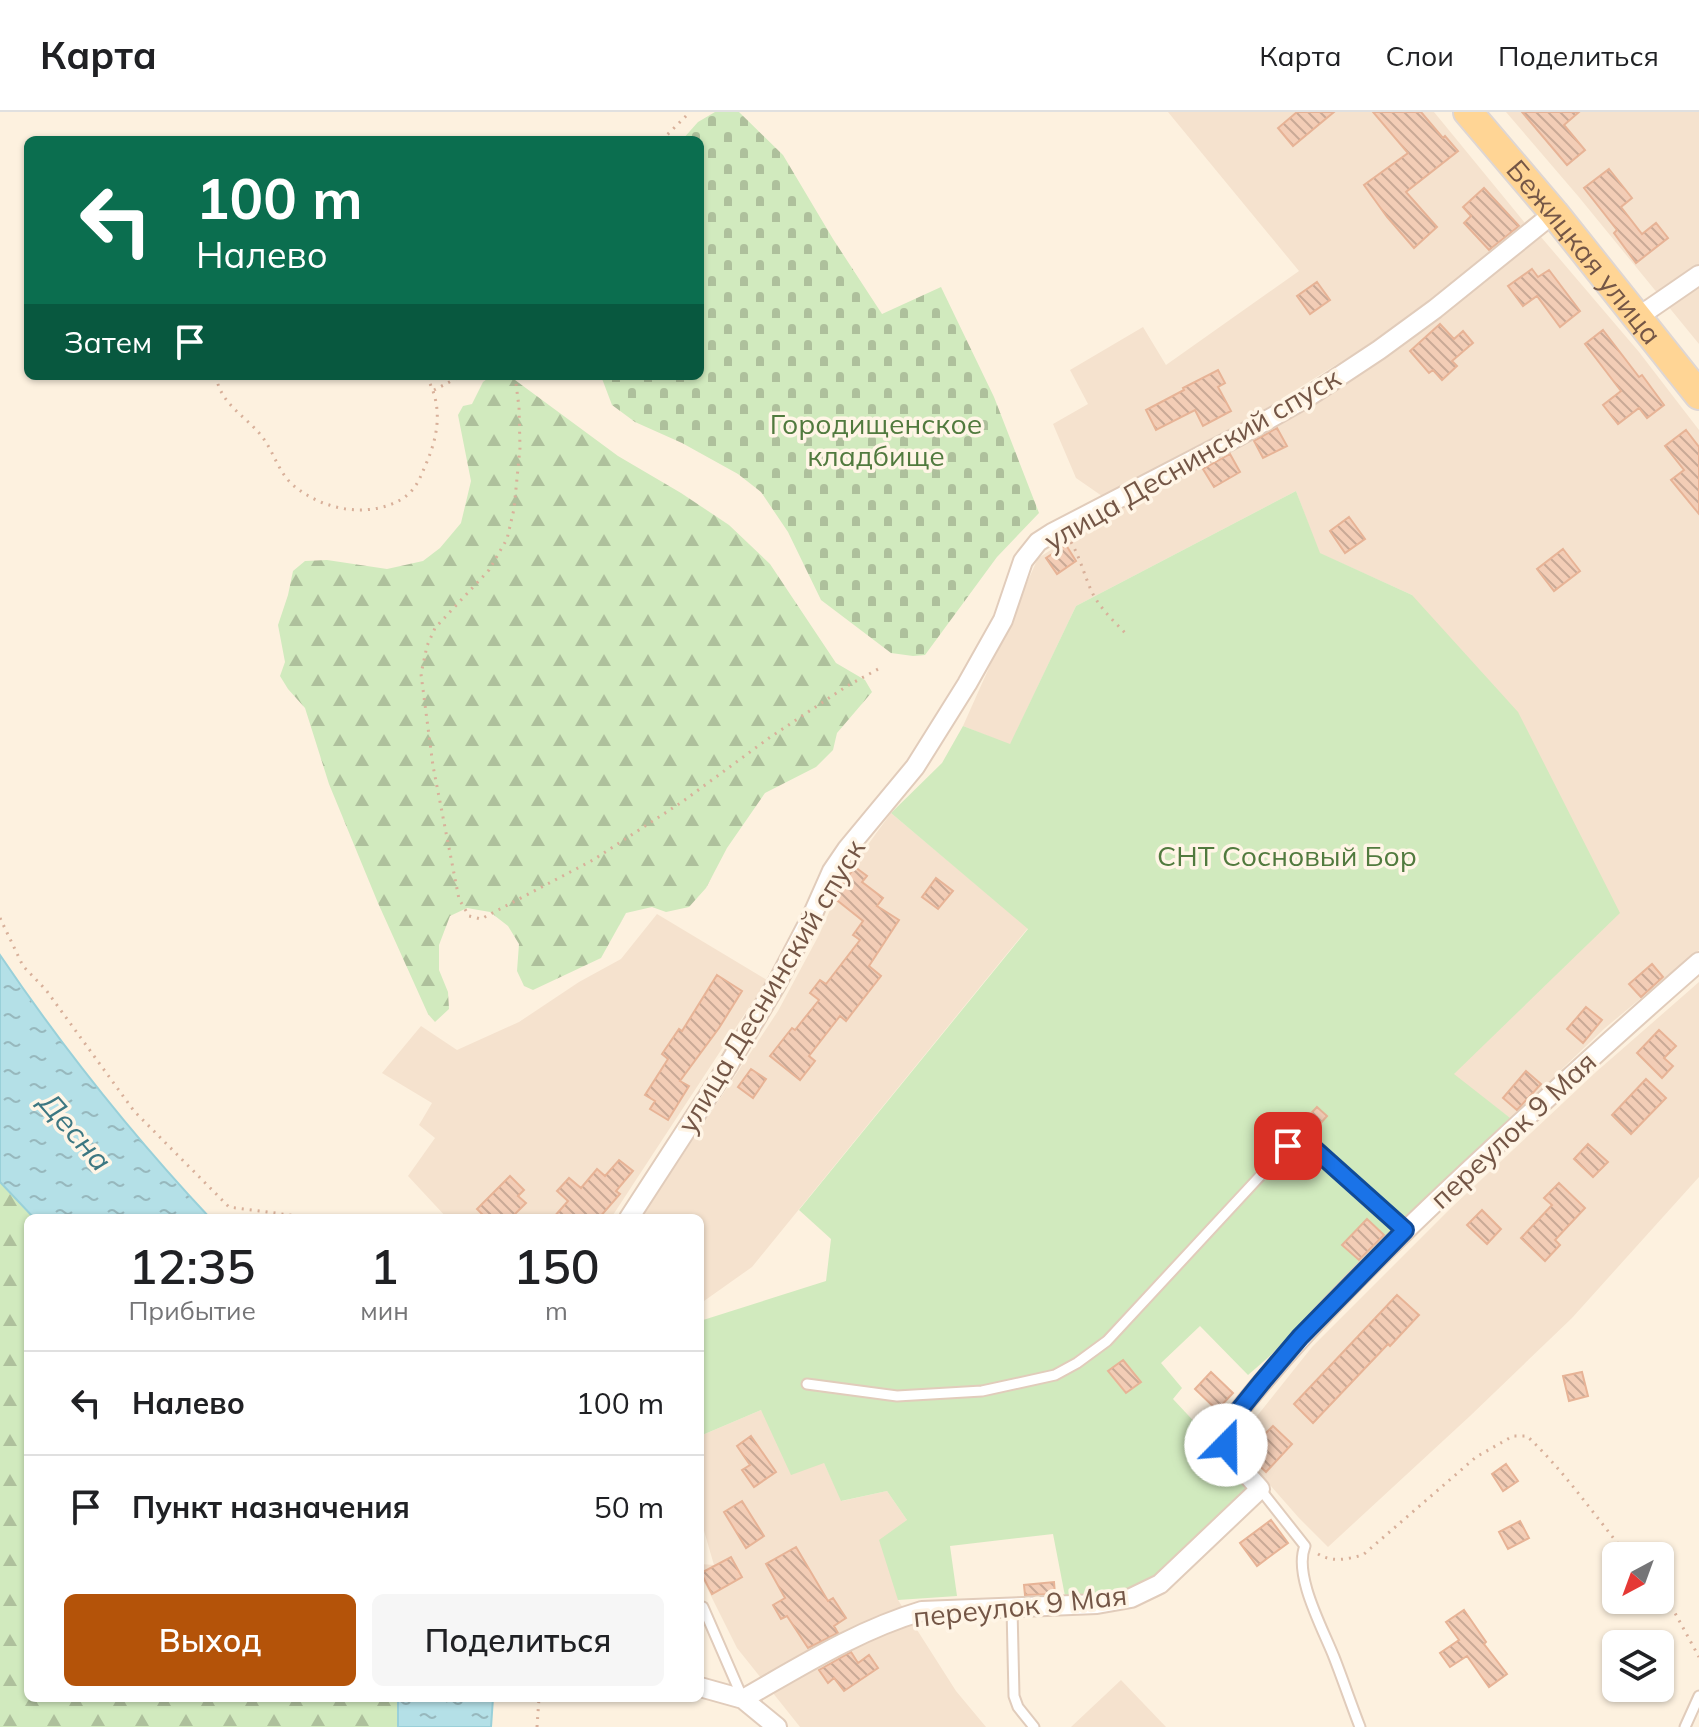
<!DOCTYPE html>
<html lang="ru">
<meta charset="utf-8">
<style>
body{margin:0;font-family:Mulish,sans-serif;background:#f6f6f6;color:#202124;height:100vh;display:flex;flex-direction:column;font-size:30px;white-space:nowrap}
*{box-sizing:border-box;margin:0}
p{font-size:26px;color:#757577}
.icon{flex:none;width:44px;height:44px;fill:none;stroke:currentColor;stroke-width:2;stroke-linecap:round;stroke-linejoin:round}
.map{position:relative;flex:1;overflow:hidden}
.details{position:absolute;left:24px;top:1102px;width:680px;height:488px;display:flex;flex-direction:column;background:#fff;border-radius:12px;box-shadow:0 2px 6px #0004}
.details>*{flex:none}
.banner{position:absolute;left:24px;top:24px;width:680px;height:244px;border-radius:12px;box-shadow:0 2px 6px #0004;background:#0b6e4f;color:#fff;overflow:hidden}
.needle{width:52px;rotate:221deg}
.fabs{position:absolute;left:1602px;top:1430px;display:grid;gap:16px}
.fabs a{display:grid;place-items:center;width:72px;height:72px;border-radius:12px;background:#fff;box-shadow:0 2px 6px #0004;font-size:40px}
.pin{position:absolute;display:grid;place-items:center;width:68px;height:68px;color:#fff;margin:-34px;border-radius:16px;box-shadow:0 4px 12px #0006}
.me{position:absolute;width:88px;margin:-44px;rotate:22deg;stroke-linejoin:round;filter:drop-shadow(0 0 6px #0008)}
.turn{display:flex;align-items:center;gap:28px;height:168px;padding:0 40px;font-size:36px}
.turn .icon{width:104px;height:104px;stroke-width:2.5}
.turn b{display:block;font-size:56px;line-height:68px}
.then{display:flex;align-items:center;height:76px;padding:0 40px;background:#0003;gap:16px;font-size:30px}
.eta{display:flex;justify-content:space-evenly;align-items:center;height:136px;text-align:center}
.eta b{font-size:48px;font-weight:600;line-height:56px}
.cta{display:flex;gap:16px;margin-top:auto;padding:16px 40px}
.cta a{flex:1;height:92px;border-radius:12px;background:#b45309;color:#fff;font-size:32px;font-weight:600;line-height:92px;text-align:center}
.cta a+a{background:#f6f6f6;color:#202124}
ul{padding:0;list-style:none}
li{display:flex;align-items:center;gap:24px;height:104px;padding:0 40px;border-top:2px solid #e0e0e0}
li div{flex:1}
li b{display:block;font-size:30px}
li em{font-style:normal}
header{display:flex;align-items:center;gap:48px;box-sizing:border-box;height:112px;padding:0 40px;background:#fff;border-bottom:2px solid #e0e0e0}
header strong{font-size:38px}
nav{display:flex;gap:44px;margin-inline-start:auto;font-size:28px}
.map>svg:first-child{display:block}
</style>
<header>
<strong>Карта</strong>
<nav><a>Карта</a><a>Слои</a><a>Поделиться</a></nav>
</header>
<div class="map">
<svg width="1699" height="1615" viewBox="0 0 1699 1615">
<defs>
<pattern id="forest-firs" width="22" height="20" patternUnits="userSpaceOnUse" patternTransform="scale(2)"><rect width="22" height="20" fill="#d1eabe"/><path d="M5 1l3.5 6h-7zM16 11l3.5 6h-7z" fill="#aec09c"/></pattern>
<pattern id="cemetery-stones" width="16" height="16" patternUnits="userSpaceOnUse" patternTransform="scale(2)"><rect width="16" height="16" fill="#d1eabe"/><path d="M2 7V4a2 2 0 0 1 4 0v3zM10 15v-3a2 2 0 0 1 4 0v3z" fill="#aec09c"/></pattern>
<pattern id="water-ripples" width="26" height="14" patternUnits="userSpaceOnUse" patternTransform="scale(2)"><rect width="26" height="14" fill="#b4e0e7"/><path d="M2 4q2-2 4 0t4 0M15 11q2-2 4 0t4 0" fill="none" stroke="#97b8bd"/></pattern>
<pattern id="building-back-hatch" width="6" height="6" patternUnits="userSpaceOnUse" patternTransform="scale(2)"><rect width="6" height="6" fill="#f3cdb6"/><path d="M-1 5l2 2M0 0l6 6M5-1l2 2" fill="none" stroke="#c9a996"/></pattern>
</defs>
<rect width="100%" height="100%" fill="#fdf1df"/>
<!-- residential -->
<path fill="#f5e2ce" d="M1168,0H1434L1525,111L1491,143L1413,205L1257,302L1102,384L1076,366L1053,312L1088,292L1070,258L1143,215L1166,253L1299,159Z
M1506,0H1699V232L1578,84Z
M1541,125L1639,240L1699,318V838L1605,916L1564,955L1514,1009L1453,963L1412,483L1319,441L1296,379L1076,494L1010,633L963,614L1038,446L1107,403L1245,331L1399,232Z
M891,701L1028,816L752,1155L704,1189L700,1190V1106H641L778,899L819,823L845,764Z
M657,802L767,868L611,1106H447L408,1064L435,1026L419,1013L432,991L382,961L421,914L457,938L519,910L579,870L621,847Z
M1699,870V1065L1572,1206L1470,1304L1328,1435L1299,1406L1249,1349L1241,1324L1312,1235L1452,1095L1596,960Z
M761,1298L824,1351L842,1389L887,1379L907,1408L898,1488L956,1579L986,1615H800L737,1536L700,1462V1452L714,1453L700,1405V1324Z
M1121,1568L1166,1615H1071Z"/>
<!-- green -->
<path fill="#d1eabe" d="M1296,379L1320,441L1412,483L1518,600L1620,801L1454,962L1514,1009L1344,1168L1271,1243L1248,1263L1200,1214L1161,1251L1182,1276L1173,1287L1216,1333L1248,1377L1158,1462L1124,1478L1065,1484L1053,1422L950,1434L957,1484L898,1488L879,1428L907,1408L887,1379L841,1389L824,1351L791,1363L761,1298L700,1324V1209L826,1169L831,1127L799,1098L1028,817L891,701L942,651L963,614L1010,632L1076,494Z"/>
<!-- forest -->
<path fill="url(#forest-firs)" d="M491,264H506L515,268L618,344L681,381L729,413L770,452L836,551L865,568L872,580L837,621L833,638L816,655L765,681L727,736L706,776L689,795L666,800L652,795L626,801L601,846L533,878L524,874L517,859L519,832L508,814L490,800L467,796L450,804L439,833V858L448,880L449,897L435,910L428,902L378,791L329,672L305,596L288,577L280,564L285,550L278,513L288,483L293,459L305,449L327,448L387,457L423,449L440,436L461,411L471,369L458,303L463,294L472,292L483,270Z
M0,1070L34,1106H28V1586H398V1615H0Z"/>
<!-- cemetery -->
<path fill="url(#cemetery-stones)" d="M715,0H739L783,43L833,127L882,202L941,175L994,285L1039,401L997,445L925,543L913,544L891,541L821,488L788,420L761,380L738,362L682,331L635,310L612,293L601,264H700V28H682L698,10Z"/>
<!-- water -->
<path fill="url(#water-ripples)" stroke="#99d0d9" stroke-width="2" d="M0,843C63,936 134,1025 210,1106H34L0,1070Z
M398,1586H493L491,1615H398Z"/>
<!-- building -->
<path fill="url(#building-back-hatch)" stroke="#e7b396" stroke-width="2" d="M1297,0H1334L1293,34L1278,16Z
M1373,0H1421L1443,26L1445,24L1458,39L1406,80L1437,115L1414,136L1387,105L1364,73L1408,41Z
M1522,0H1579L1564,13L1585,38L1567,53Z
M1609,57L1632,86L1621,95L1642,122L1656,111L1668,126L1636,151L1614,121L1617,118L1584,76Z
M1484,76L1519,114L1489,138L1464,111L1471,104L1463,95Z
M1532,157L1538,165L1549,158L1580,199L1560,215L1537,184L1523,194L1508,174Z
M1317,170L1330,188L1310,202L1297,184Z
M1440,212L1454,227L1463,219L1473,231L1452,249L1457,254L1442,268L1433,258L1429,261L1410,239Z
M1603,218L1639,265L1642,263L1664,293L1647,306L1639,296L1618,312L1603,293L1621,279L1585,232Z
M1218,258L1225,271L1218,275L1231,299L1203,314L1195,298L1156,318L1146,298L1184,278L1183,276Z
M1277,316L1287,334L1263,346L1254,329Z
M1686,318L1699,335V402L1671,368L1684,358L1665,334Z
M1230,342L1240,360L1214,375L1203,357Z
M1349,405L1365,427L1345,441L1330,419Z
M1066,433L1076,449L1057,462L1046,446Z
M1563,437L1580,459L1554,479L1537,457Z
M855,755L867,764L862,770L883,786L877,794L899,808L869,854L881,864L846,909L840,904L809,944L815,949L800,968L770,944L792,916L795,918L819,888L810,881L820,868L826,872L860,828L853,823L863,809L833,785Z
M936,766L953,779L938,797L922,785Z
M1652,852L1663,865L1641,885L1629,872Z
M717,863L742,879L719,916L680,969L689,974L668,1008L650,997L655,989L645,983L668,947L662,942L679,917L682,919Z
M1586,895L1602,908L1583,931L1567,917Z
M1659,918L1676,934L1664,946L1673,954L1662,966L1637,941Z
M751,957L766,967L753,986L738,975Z
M1526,959L1541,972L1517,998L1503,986Z
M1646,967L1666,986L1631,1022L1612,1003Z
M1317,995L1327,1004L1311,1022L1300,1013Z
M1277,1009L1290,1020L1273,1039L1260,1028Z
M1588,1032L1608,1050L1593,1065L1574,1047Z
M619,1048L633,1059L616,1079L620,1082L599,1106H553L568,1089L557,1079L569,1066L581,1076L597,1057L605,1064Z
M510,1064L524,1078L518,1084L526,1091L511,1106H486L477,1097Z
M1559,1071L1585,1096L1555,1128L1560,1133L1545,1149L1521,1126L1552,1093L1544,1086Z
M1482,1098L1501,1117L1487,1132L1467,1113Z
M1367,1107L1384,1123L1359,1148L1342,1133Z
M1397,1183L1419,1203L1390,1234L1388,1232L1313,1311L1294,1292Z
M1123,1248L1141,1270L1126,1281L1108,1259Z
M1211,1260L1233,1281L1217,1298L1195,1277Z
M1582,1260L1588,1284L1569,1289L1563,1264Z
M1273,1314L1292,1332L1266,1360L1246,1341Z
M751,1324L776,1360L754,1375L742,1358L750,1353L737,1334Z
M1506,1352L1518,1369L1503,1379L1492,1362Z
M742,1389L764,1424L746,1436L724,1400Z
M1271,1408L1288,1431L1257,1454L1240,1431Z
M1520,1409L1529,1426L1508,1437L1499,1420Z
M796,1435L828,1489L833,1486L846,1506L834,1514L838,1521L808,1536L787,1504L781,1507L773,1493L785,1486L766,1452Z
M731,1445L742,1465L712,1482L701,1461Z
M1054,1470L1055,1482L1025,1483L1024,1473Z
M1464,1498L1486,1530L1484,1532L1507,1562L1489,1575L1467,1544L1450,1555L1440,1541L1459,1528L1446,1510Z
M851,1540L858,1551L869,1543L878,1556L844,1579L834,1566L828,1571L819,1558Z"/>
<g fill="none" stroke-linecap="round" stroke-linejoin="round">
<!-- service casing -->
<g stroke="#e1ccbb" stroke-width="13">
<path id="service" d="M807,1272L897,1284L982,1279L1055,1263L1077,1251L1107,1229L1288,1034L1301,1031L1310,1033L1405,1118
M1260,1377L1305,1434C1293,1463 1323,1517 1334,1545C1343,1568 1351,1592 1360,1615
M703,1495L743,1587
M1012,1496L1014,1584L1018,1595L1034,1615
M1685,1615L1699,1584"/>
</g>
<!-- minor casing -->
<g stroke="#e1ccbb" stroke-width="22">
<path id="minor" d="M1638,205L1699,163
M629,1106L727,955L777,871L812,804L832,759L847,737L915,655L967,572L1003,508L1023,449L1038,430L1052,421L1237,325L1308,285L1379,238L1435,197L1554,101
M700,1575L743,1587L777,1615
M743,1587C801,1554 858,1518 922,1499L1097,1492L1131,1486L1160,1472L1260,1377C1250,1365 1225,1341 1225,1327C1225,1320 1229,1314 1232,1307C1311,1208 1399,1123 1492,1037C1560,974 1629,911 1699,850"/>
</g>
<!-- primary casing -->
<g stroke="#ded6d3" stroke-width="32">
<g id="primary">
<path id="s1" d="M1468,0L1554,101L1699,283"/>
</g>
</g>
<!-- path -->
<path stroke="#d8b09a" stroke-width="3" stroke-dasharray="2 6" stroke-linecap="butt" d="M662,28L690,0
M216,264C221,294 247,304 263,326C274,341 279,361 293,373C322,398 368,407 402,387C416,378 420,366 426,352C439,322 443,293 426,264
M515,264L519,295L520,336L514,397L507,427L489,458L435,516L427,534L421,562L433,654L459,787L469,804L481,807L593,748L682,690L769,626L847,574L882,555
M434,278L461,264
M1071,430C1080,446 1084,462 1091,478C1099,496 1115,510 1128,524
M0,806L23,854L46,878L134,999L229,1095L313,1106
M1318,1442C1333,1451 1347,1447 1363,1443L1476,1345L1513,1324H1527C1566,1361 1594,1403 1628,1444
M1660,1483L1675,1501L1699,1545
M537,1615L539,1586"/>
<!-- service -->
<use href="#service" stroke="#fff" stroke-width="9"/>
<!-- minor -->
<use href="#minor" stroke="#fff" stroke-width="18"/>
<!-- primary -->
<use href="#primary" stroke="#ffd595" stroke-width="28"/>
</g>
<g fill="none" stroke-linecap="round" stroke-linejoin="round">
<!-- route casing -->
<g stroke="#114b97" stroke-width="20">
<path id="route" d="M1226,1333L1225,1323L1232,1307L1261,1271L1300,1225L1405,1118L1310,1033L1301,1031L1288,1034"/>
</g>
<!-- route -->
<use href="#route" stroke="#1a73e8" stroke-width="14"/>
</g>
<g text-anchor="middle" stroke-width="7" stroke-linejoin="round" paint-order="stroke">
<!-- street labels -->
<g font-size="28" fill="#745646" stroke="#fff5e6">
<text dy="10" stroke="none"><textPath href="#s1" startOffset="182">Бежицкая улица</textPath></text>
<text transform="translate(1192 347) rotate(-30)" y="10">улица Деснинский спуск</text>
<text transform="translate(771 874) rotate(-59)" y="10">улица Деснинский спуск</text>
<text transform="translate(1513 1018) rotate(-43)" y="10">переулок 9 Мая</text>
<text transform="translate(1020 1494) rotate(-6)" y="10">переулок 9 Мая</text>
</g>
<!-- park labels -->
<g font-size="28" fill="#517a3e" stroke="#fff5e6">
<text x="876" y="322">Городищенское<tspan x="876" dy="32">кладбище</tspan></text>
<text x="1287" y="754">СНТ Сосновый Бор</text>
</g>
<!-- water labels -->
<g font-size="30" font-style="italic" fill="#3c7782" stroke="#fff5e6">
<text transform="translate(75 1020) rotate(49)" y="10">Десна</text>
</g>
</g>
</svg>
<div class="fabs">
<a><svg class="needle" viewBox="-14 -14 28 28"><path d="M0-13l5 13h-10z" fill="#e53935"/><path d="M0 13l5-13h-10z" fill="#757577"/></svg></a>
<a><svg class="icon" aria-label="layers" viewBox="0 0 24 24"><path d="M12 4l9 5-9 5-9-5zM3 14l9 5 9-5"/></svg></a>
</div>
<div class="pin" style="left:1288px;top:1034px;background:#d93025"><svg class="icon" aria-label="arrive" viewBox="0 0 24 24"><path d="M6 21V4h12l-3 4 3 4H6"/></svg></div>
<svg class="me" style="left:1226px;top:1333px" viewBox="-20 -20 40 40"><circle r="19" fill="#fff"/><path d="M0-13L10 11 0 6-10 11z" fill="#1a73e8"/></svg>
<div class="banner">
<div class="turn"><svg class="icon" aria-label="left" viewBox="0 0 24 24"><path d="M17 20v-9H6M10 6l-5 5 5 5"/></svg><div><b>100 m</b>Налево</div></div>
<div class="then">Затем<svg class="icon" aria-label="arrive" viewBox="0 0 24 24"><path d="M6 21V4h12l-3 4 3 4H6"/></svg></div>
</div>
<section class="details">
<div class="eta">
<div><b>12:35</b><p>Прибытие</p></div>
<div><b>1</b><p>мин</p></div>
<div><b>150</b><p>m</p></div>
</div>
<ul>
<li><svg class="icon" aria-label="left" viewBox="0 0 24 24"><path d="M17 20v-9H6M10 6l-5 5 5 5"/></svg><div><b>Налево</b></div><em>100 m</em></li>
<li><svg class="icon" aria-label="arrive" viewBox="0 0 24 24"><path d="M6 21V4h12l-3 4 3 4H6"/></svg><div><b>Пункт назначения</b></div><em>50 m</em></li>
</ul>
<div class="cta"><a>Выход</a><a>Поделиться</a></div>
</section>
</div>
